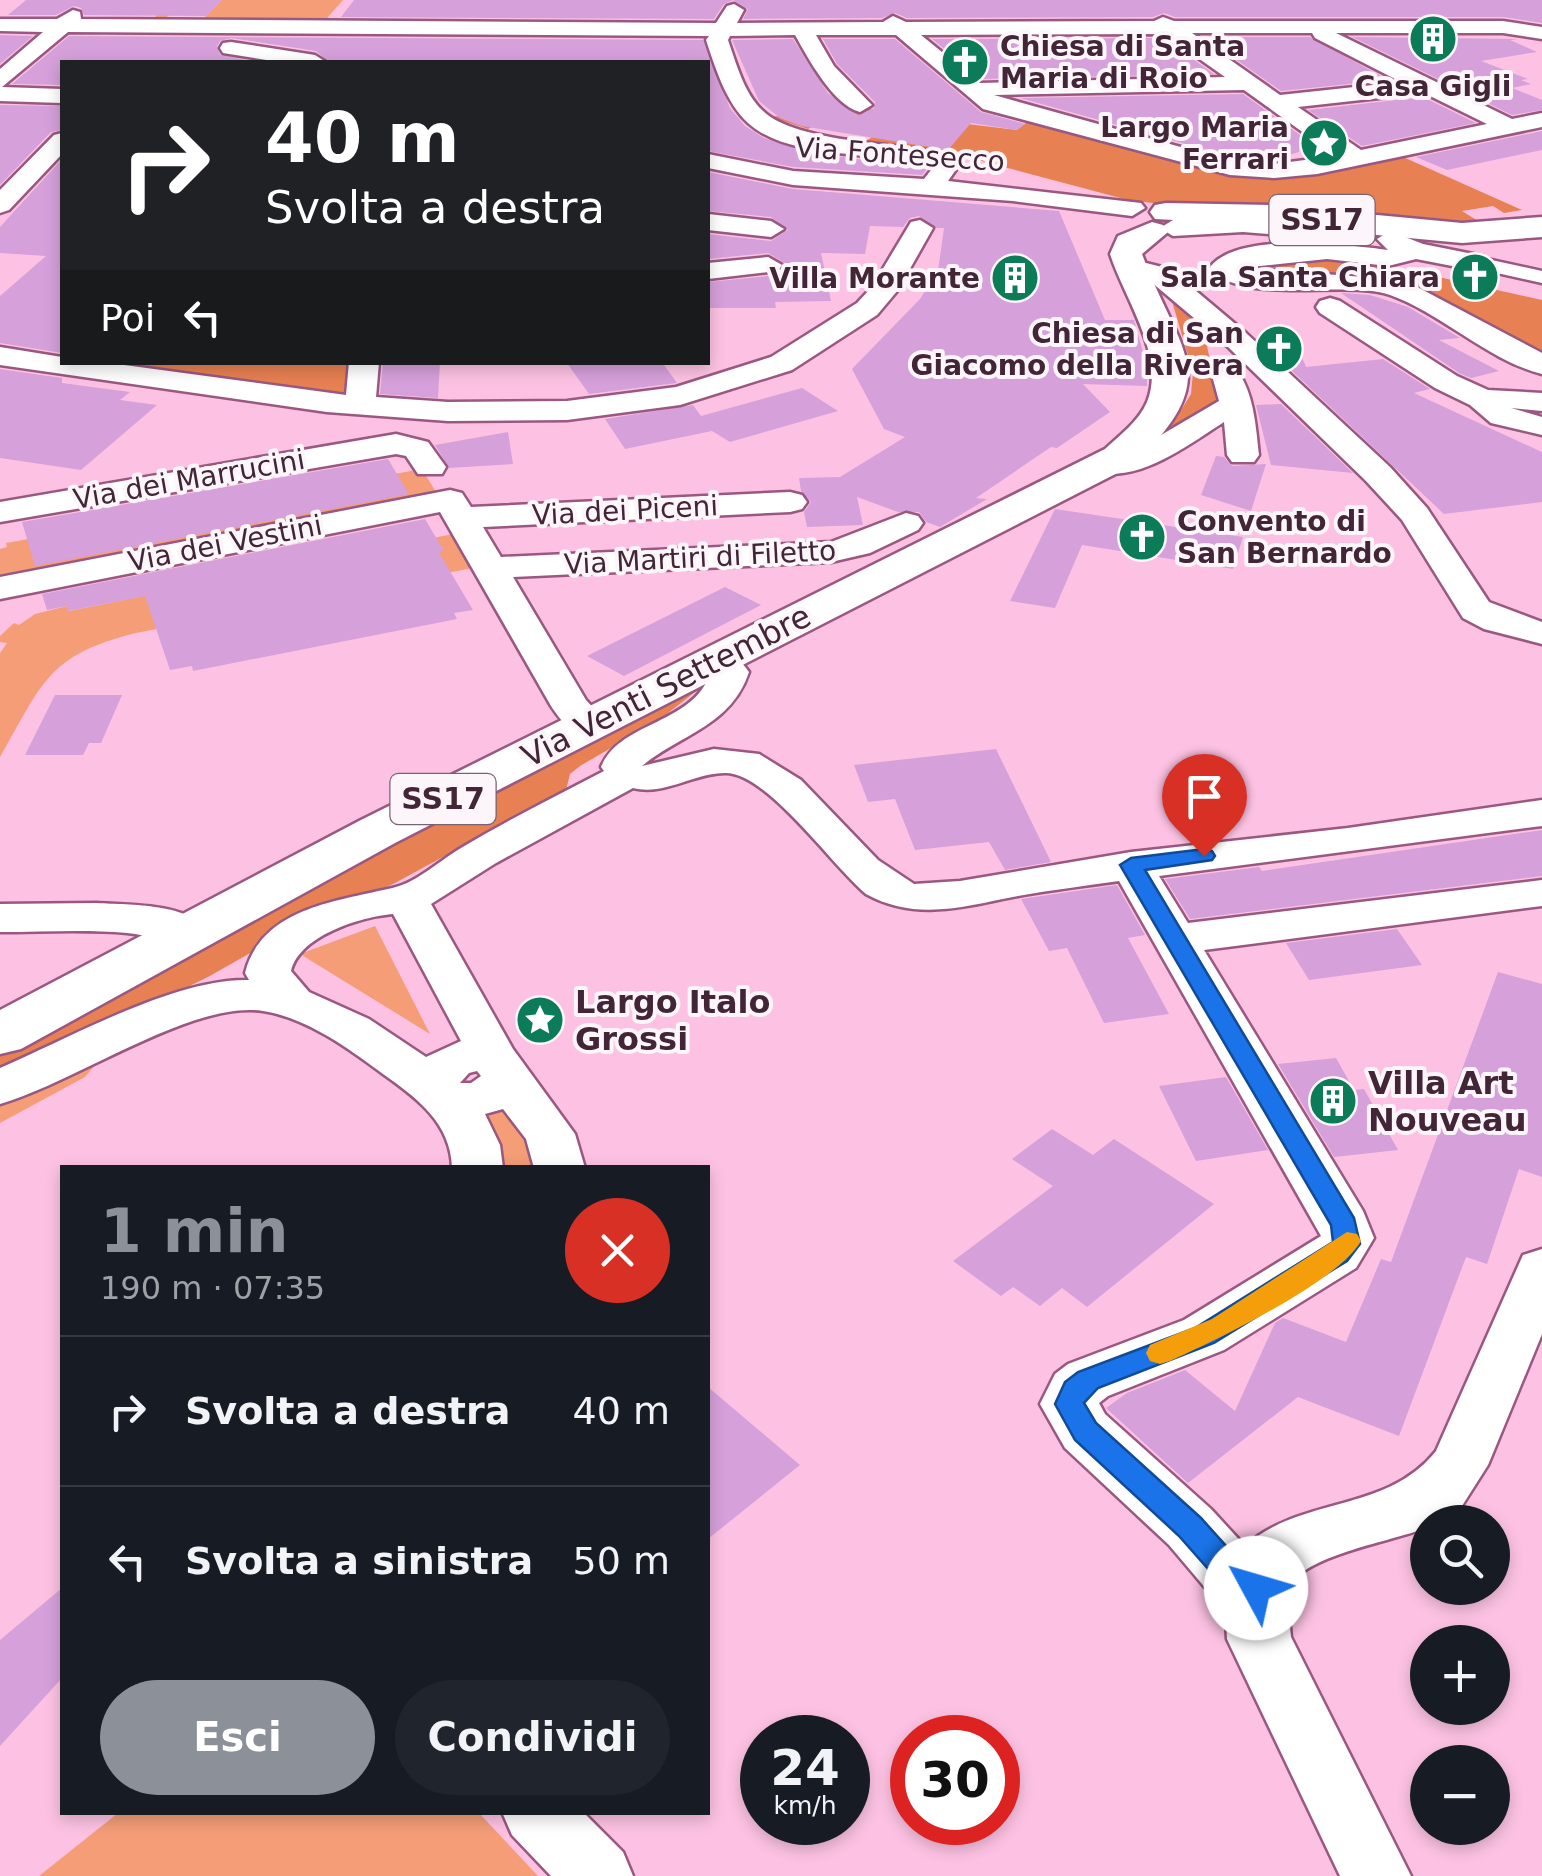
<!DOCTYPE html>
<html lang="it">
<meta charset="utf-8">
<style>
body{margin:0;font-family:"DejaVu Sans",sans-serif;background:#20242c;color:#f1f3f6;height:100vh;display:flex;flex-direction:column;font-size:38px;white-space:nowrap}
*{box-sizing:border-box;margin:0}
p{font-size:32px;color:#9ea1a6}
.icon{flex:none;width:55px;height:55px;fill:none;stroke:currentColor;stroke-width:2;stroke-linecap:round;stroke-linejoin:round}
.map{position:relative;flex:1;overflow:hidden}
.details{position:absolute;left:60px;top:1165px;width:650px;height:650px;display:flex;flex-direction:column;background:#171b24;border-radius:0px;box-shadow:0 5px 15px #0003}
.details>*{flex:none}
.top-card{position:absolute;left:60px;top:60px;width:650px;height:305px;border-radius:0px;box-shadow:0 5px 15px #0003;background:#202124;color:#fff;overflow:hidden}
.fabs{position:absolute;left:1410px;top:1505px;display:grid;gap:20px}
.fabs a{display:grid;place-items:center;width:100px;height:100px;border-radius:50%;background:#171b24;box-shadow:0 5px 15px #0003;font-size:50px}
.speed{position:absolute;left:740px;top:1715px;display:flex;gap:20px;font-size:50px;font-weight:700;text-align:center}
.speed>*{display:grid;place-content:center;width:130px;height:130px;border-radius:50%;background:#171b24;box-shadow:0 5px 15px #0003;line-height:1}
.speed small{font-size:25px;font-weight:400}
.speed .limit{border:15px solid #d22;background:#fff;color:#111}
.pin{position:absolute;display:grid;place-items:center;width:85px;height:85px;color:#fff;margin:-102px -42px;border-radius:50% 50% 50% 0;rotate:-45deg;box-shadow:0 0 10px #0007}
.pin .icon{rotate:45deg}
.me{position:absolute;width:110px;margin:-55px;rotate:309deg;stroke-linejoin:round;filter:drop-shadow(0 0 8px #0008)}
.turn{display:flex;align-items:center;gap:35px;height:210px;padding:0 40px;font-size:45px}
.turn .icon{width:130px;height:130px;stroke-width:2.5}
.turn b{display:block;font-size:70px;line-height:85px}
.then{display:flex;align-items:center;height:95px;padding:0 40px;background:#0003;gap:20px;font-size:38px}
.round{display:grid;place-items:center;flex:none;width:105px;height:105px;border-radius:52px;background:#20242c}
.headline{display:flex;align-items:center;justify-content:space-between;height:170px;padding:0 40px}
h1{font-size:60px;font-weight:600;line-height:75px;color:#8c9099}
.action{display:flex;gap:20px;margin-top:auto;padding:20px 40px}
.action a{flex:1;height:115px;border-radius:60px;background:#8c9099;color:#fff;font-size:40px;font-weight:600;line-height:115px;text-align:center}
.action a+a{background:#20242c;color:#f1f3f6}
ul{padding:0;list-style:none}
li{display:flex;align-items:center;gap:30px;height:150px;padding:0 40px;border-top:2px solid #363941}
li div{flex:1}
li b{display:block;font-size:38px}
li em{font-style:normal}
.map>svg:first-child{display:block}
</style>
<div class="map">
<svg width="1542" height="1876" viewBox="0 0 1542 1876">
<rect width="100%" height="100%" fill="#fdc2e3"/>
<!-- green -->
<path fill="#f49d77" d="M222,0H343L321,25L122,24L129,17H155L169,5H178L166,18L203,19Z
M422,469L439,497L0,581V549L7,547L6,543Z
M458,533L478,567L136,633C47,655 43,683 0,757V653L7,643L0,642V636L14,623L19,625L35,614L67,606L69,611Z
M375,926L430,1034L300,954Z
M107,1051L85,1077L0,1123V1099Z
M500,1105L520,1121L541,1167H495L482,1112Z
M118,1813H479L538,1876H39Z"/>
<!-- forest -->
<path fill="#e78052" d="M868,106L876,113L1017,130L1031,119L1108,141L1305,175L1403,157L1522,210L1504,213L1493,206L1462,211L1483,224L1185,207L1128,200L963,156L865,142L879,132L822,121L808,129L770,117Z
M1328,258L1389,266L1542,300V360L1396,281L1243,272L1239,266Z
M1171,298L1203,325L1219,407L1165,436L1191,394L1193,372Z
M118,363H349L346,395Z
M704,685L659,720L580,766L570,774L566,790L395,883L289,931L208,977L0,1078V1053L319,877Z"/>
<!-- building -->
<path fill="#d6a0da" d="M26,0H222L206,16L84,15L81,8L74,6L56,15H8Z
M354,0H1542V23L1503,17H1175L1164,13L1153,17L907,18L895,13L882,18L743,19L748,9L733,0L724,4L714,19L341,17Z
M0,35L33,36L0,64Z
M69,36L703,40L730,108L745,126L764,138L811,153L928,168L922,175L793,167L708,151V62H329L316,51L231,38L220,41L217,46L220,55L258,62H62V85L12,84Z
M1204,37H1310L1388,80L1281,91Z
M1352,37L1519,39L1510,40L1537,52L1481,61L1528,79L1521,80L1531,84L1512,88L1542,100V110L1512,115Z
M1163,38L1214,74L981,79L932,39Z
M793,39L828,93L858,115L874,108L875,102L837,64L823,39H895L981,112L1025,124L1017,130L971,123L948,150L801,126L780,118L759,101L732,40Z
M1243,94L1300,135L1299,152L1272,160L1232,157L1020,98Z
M1423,97L1476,123L1362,146L1308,110Z
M0,105L62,106V130L51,132L0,185Z
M1542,131V150L1447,170L1416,157Z
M62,159V353L0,343V296L46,256L0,253V227Z
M708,172L793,189L1059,211L1105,320H1134L1147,366V386L1083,384L1110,412L1057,448L1051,447L976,498L987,499L940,527L926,522L919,512H898L857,497L863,525L807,527L804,512L811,502L801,491L799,478L840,477L905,437L884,429L852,369L920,299L938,271L944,228H936L919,216L910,218L903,227L870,226L865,254L821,253L831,301L775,302L776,308H708V282L778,275L786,264L768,253L708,259V234L771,241L788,230L771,217L708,211Z
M1341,293L1370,295L1408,307L1460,338L1439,340L1499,371L1471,378L1459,373Z
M1259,340L1295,341L1306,367L1383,359L1430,389L1414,393L1542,452V502L1444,514Z
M383,362H440L438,398L380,394Z
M662,362L677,383L589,394L567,363Z
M0,369L62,378V383L130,392L120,400L157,405L81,470L0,458Z
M802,388L838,411L730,442L712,431L625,449L605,419L693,405L701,416Z
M1281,404L1353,473L1271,465L1256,405Z
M508,432L513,464L449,468L435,445Z
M1216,456L1224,457L1232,466L1266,464L1251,511L1201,495Z
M388,459L409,494L35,566L22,522Z
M1055,509L1243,537L1233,569L1082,545L1055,608L1010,601Z
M425,519L444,551H438L473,610L454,613L457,619L193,671L192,666L170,670L145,596L68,611L67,606L47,610L42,594Z
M725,587L761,605L624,676L587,656Z
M55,695H122L101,743H89L83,755H25Z
M996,749L1051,862L1005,870L989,842L915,850L895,799L868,802L854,765Z
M1542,830V876L1190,919L1165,879L1259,867L1262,871Z
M1117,885L1145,935L1128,938L1169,1014L1104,1023L1067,948L1049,951L1021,899Z
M1397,929L1422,965L1309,980L1286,943Z
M1498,972L1542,984V1177L1519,1169L1487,1264L1466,1257L1399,1436L1298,1397L1188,1483L1106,1408L1127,1393L1185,1370L1235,1411L1275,1323L1283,1318L1346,1342L1381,1259L1391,1262Z
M1336,1058L1354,1090L1364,1089L1398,1150L1334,1157L1278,1064Z
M1226,1077L1268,1150L1196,1161L1159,1086Z
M1052,1129L1093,1155L1114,1139L1214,1204L1087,1307L1062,1288L1040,1306L1013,1287L1001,1296L953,1261L1053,1186L1012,1159Z
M708,1387L800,1465L708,1539Z
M62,1588V1678L0,1746V1640Z"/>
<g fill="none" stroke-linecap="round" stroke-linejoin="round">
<!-- pedestrian casing -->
<g stroke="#9a5880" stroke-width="5">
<path id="pedestrian" d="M1473,256L1542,271V283L1466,266L1462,262Z"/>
</g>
<!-- minor casing -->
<g stroke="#9a5880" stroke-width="5">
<path id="minor" d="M734,4L744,10L737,23L883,22L893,16L906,22L1154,21L1163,17L1174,21H1503L1542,27V39L1503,33H1336L1512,119L1542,113V127L1317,174L1274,178L1230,175L983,109L896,35H816L834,66L872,105L860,112C833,105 808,58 795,35L730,36L728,40C736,63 744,93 762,110C795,144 909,143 959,156L962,161L948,181L1141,203L1145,208L1132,216L1013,201L793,185L708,168V154L793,171L924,179L935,165C882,151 790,161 748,123C726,103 715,67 706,40L709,36L68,32L2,87L62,89V103L0,101V69L43,32L0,31V19H57L73,10L80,12L81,19L716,23L727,6ZM1192,33H1312L1315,38L1401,82L1280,95ZM1164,34L1225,77L980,83L921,35ZM1244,90L1336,156L1274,164L1231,161L994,95ZM1424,93L1487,124L1361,150L1298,107Z
M231,42L315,55L326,62H279L223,53L220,48L223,43Z
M62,133V154L9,210L0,213V190L54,135Z
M708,214L771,221L784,229L771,237L708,230Z
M1243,216L1317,222L1330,230L1317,238L1243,232L1173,236L1160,228L1173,220Z
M920,220L933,228L898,290L877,315L792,370L680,405L567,420L448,421L327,412L0,365V347L62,357V362H102L346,395L349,362H379L376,397L448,402L567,401L676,387L771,357L857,303L872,287L911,222Z
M1390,231L1423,244L1483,256L1487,262L1473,270L1416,259L1388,266L1327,259L1242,268L1404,280L1542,353V374C1487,360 1443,314 1390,295C1346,279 1239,307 1210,267C1238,231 1347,245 1388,250L1377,239Z
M768,257L782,265L778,271L708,279V263Z
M1130,259L1170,269L1246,333L1390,467L1427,508L1489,602L1542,622V644L1484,629L1463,618L1402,520L1366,481L1226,345L1150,281L1120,273L1116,267Z
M1330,298L1340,301L1457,376L1488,390L1542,393V411L1511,408L1542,417V435L1491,423L1470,405L1435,388L1320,313L1316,307L1320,301Z
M1228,370L1239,373C1254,396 1256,427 1259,455L1254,462H1232L1227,455L1224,422C1188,445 1140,483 1094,472L1090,465L1094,458L1139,448L1219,401L1213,379L1217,373Z
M396,434L428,442L446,467L442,474H418L406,456L396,454L0,522V502Z
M450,490L462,493L471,507L790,492L802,495L807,502L802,509L790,512L483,527L501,557L831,542L906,513L918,516L923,523L918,530L870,553L831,562L513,577L586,700L608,724L602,732C577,739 564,726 551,706L440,512L0,599V577Z
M716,649C731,652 740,659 749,672C731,726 681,734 642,766L714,749L759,754L801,780L878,860L914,884L960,881L1131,852L1348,828L1542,800V826L1159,876L1188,923L1542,880V906L1204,950L1363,1211L1374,1238L1356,1268L1224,1350L1108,1396L1099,1403L1105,1414L1211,1509L1245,1546C1301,1496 1387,1513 1436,1451L1523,1255L1542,1249V1334L1488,1465L1460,1509L1428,1522L1420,1530C1384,1543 1307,1555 1286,1588L1291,1637L1411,1876H1340L1227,1639L1225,1603L1213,1597L1169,1545L1065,1448L1040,1404L1055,1374L1068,1364L1184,1320L1321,1236L1119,881C1085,886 1051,890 1018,896C965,906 917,922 866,894C833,867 767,772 725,773C694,773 664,796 633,788L496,863L431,904L513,1049L575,1134L585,1168H534L526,1139L503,1109L485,1114L500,1145L503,1168H452C451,1123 417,1098 383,1074C348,1048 307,1018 263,1011C192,1000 74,1083 0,1104V1068C70,1038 175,978 249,980L245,973C262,906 341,901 396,887C417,882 442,859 461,848C508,820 556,796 604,771L601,767C620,721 692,725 710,674L697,660L703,652ZM393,914L461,1041L426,1057L369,1019L309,992L291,971C300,935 361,917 393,914ZM477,1071L481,1076L471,1083H460L469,1073Z
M97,903C130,905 191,903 210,933L204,943C178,950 154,935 127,933C85,929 42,932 0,932V904Z
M502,1812H583L623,1852L633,1876H551L512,1835Z"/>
</g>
<!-- primary casing -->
<g stroke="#9a5880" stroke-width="5">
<path id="primary" d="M1166,203L1271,205L1462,223L1542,217V237L1462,243L1271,225L1155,219L1150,212L1155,205Z
M1152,222L1163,225L1168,232L1142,254C1180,356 1227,375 1133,465L395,843L21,1049L0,1054V1010L359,821L1105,449C1120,435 1139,421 1147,402C1166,355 1124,298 1110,254L1118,236Z"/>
</g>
<!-- pedestrian -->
<use href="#pedestrian" fill="#fff" fill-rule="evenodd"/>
<!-- minor -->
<use href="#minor" fill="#fff" fill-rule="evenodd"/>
<!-- primary -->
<use href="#primary" fill="#fff" fill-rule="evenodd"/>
</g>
<!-- route -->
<path fill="#1a73e8" stroke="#114b97" stroke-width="2.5" d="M1204,849L1212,851L1215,856L1212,860L1145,870L1354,1218L1360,1244L1347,1261L1214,1343L1098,1388L1084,1403L1096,1423L1201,1518L1246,1568L1267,1579L1271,1588L1267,1598L1256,1602L1224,1587L1179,1536L1075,1440L1055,1404L1065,1382L1078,1372L1195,1328L1333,1242L1331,1225L1120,865L1131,858Z"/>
<!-- slow -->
<path fill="#f59e0b" d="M1347,1232L1357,1234L1361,1241C1338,1282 1215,1341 1170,1361L1160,1364L1150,1361L1146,1353L1150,1345L1212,1319Z"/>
<!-- icons -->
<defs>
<g id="building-disc" transform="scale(2.5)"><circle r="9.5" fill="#0c7c58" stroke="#fcf5f9"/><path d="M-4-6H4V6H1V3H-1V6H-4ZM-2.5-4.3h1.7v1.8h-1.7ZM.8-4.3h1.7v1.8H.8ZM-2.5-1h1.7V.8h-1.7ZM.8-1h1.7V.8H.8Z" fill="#fff"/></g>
<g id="church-disc" transform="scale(2.5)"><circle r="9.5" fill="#0c7c58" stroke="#fcf5f9"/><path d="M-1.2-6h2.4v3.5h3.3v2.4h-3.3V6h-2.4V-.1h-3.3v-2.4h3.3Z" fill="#fff"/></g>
<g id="sight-disc" transform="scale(2.5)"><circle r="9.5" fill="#0c7c58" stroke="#fcf5f9"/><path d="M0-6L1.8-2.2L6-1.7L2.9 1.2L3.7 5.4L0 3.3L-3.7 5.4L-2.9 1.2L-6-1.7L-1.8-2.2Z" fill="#fff"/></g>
</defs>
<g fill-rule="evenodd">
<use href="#building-disc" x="1433" y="39"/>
<use href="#church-disc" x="965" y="62"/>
<use href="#sight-disc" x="1324" y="143"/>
<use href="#church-disc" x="1475" y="277"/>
<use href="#building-disc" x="1015" y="278"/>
<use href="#church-disc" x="1279" y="349"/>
<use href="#church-disc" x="1142" y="537"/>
<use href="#sight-disc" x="540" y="1020"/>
<use href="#building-disc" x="1333" y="1101"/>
</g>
<g text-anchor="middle" stroke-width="8" stroke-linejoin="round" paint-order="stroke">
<!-- far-poi labels -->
<g font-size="28" font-weight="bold" fill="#422536" stroke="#fcf5f9" text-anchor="end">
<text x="1000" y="56" text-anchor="start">Chiesa di Santa<tspan x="1000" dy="32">Maria di Roio</tspan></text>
<text x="1433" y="96" text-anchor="middle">Casa Gigli</text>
<text x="1289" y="137">Largo Maria<tspan x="1289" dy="32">Ferrari</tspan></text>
<text x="1440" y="287">Sala Santa Chiara</text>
<text x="980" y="288">Villa Morante</text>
<text x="1244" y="343">Chiesa di San<tspan x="1244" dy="32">Giacomo della Rivera</tspan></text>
<text x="1177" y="531" text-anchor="start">Convento di<tspan x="1177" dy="32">San Bernardo</tspan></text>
</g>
<!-- far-street labels -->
<g font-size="28" fill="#422536" stroke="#fcf5f9">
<text transform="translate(900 154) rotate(4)" y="10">Via Fontesecco</text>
<text transform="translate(189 479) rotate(-10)" y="10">Via dei Marrucini</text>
<text transform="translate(625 510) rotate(-3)" y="10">Via dei Piceni</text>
<text transform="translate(225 543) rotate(-11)" y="10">Via dei Vestini</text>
<text transform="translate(700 557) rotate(-3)" y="10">Via Martiri di Filetto</text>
</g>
<!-- shield labels -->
<g fill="#fcf5f9" stroke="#7a6370" stroke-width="2.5">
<rect x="1269.5" y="195" width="105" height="50" rx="8"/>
<rect x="390.5" y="774" width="105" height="50" rx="8"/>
</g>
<g font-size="30" font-weight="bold" fill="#422536">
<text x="1322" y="230">SS17</text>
<text x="443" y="809">SS17</text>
</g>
<!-- street labels -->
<g font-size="32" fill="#422536" stroke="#fcf5f9">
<text transform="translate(666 686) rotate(-27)" y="11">Via Venti Settembre</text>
</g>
<!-- poi labels -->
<g font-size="32" font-weight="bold" fill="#422536" stroke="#fcf5f9" text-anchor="start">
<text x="575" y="1013">Largo Italo<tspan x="575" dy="37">Grossi</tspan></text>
<text x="1368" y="1094">Villa Art<tspan x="1368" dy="37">Nouveau</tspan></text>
</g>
</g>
</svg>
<div class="fabs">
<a><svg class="icon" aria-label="search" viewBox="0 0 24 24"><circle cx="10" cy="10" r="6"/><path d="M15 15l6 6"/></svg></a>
<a>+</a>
<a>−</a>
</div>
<div class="speed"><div>24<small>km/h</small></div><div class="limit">30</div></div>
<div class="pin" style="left:1204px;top:856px;background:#d93025"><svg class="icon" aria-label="arrive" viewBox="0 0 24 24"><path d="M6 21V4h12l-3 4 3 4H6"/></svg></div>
<svg class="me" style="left:1256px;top:1588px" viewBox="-20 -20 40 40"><circle r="19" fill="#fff"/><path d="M0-13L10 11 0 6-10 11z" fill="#1a73e8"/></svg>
<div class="top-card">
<div class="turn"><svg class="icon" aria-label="right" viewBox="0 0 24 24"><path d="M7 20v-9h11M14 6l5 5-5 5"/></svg><div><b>40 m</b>Svolta a destra</div></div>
<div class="then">Poi<svg class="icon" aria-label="left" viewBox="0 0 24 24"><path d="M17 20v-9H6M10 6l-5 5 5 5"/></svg></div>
</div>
<section class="details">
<div class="headline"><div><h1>1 min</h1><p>190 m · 07:35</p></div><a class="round" style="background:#d93025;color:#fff"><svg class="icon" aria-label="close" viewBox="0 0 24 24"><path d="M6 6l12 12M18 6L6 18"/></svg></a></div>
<ul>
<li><svg class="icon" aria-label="right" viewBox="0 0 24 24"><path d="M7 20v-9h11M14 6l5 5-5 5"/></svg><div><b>Svolta a destra</b></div><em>40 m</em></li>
<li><svg class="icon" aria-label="left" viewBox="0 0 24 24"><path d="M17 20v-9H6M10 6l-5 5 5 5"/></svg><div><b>Svolta a sinistra</b></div><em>50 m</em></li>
</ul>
<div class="action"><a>Esci</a><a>Condividi</a></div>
</section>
</div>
